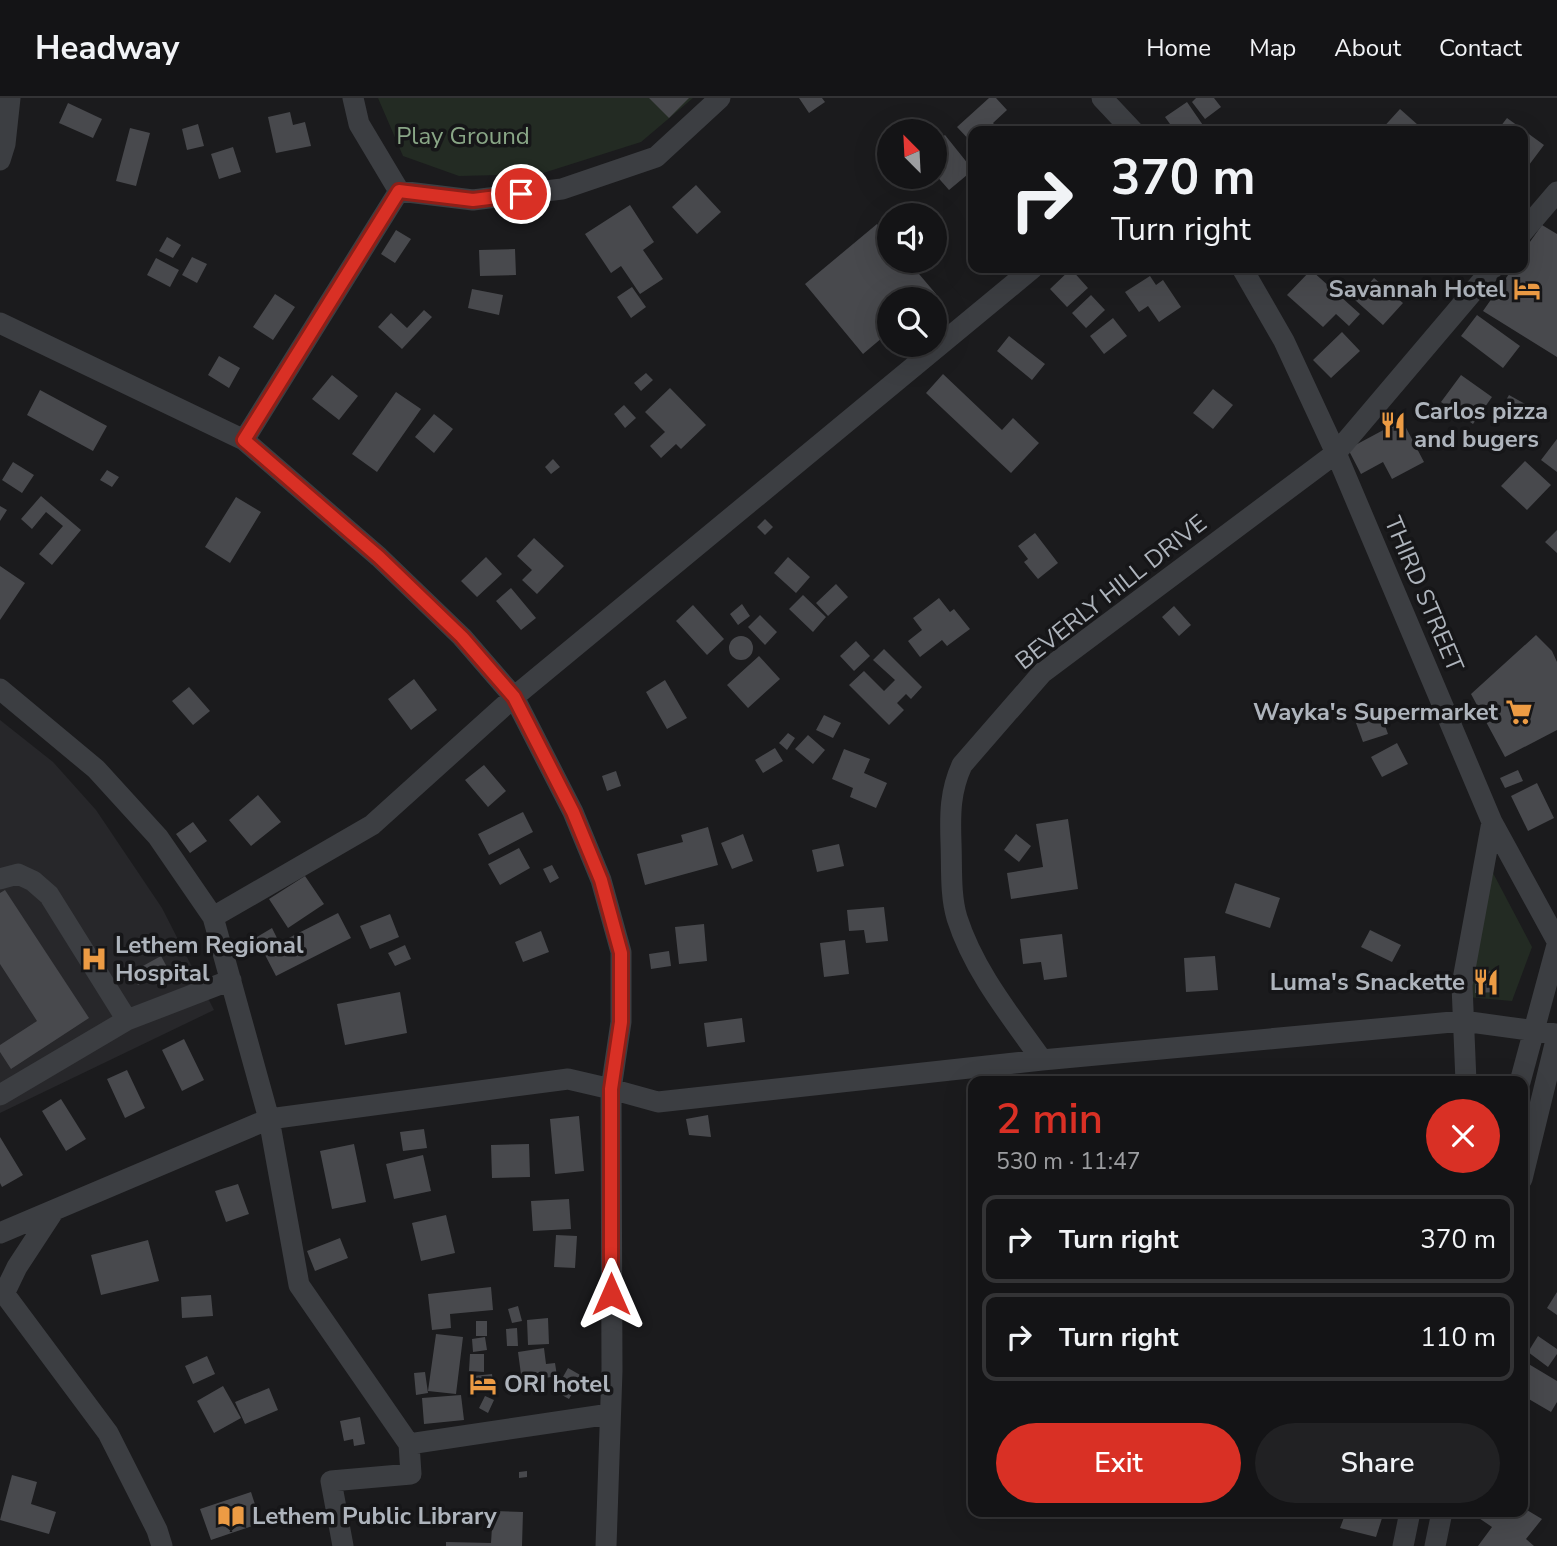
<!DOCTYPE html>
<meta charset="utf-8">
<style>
body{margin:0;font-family:"Nunito Sans",sans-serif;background:#212123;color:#f1f3f6;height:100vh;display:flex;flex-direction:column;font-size:26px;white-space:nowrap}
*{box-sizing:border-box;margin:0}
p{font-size:23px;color:#9d9ea1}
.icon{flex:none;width:38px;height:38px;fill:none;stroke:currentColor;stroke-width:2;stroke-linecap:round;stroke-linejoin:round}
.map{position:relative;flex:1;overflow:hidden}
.sheet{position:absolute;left:968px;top:978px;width:560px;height:441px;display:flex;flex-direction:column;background:#141416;border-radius:14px;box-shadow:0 7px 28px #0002,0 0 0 2px #333335}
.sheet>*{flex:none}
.hud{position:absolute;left:968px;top:28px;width:560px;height:147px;border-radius:14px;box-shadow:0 7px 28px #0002,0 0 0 2px #333335;background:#141416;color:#f1f3f6;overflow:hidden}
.needle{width:46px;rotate:336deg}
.fabs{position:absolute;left:877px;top:21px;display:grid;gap:14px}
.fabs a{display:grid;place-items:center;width:70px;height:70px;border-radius:50%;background:#141416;box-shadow:0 7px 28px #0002,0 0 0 2px #333335;font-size:35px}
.pin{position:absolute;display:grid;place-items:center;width:60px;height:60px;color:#fff;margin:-30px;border:4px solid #fff;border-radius:50%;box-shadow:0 2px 7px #0007}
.me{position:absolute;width:77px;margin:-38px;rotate:0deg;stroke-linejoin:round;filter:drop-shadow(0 0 5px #0008)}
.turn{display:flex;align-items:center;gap:24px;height:147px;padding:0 28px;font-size:32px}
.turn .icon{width:91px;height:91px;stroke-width:2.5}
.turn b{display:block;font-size:49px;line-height:60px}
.round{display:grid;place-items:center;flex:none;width:74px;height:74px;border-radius:37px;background:#212123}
.overview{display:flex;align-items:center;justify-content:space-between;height:119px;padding:0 28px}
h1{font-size:42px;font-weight:600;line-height:52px;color:#d93025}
.action{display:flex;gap:14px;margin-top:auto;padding:14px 28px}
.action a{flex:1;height:80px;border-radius:42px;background:#d93025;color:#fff;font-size:28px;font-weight:600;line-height:80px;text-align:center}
.action a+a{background:#212123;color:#f1f3f6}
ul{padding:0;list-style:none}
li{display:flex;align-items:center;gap:21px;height:88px;margin:0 14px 10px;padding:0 14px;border:4px solid #333335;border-radius:14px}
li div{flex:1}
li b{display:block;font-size:26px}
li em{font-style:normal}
header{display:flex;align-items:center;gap:42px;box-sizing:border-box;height:98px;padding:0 35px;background:#141416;border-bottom:2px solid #333335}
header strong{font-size:33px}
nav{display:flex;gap:38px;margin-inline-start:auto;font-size:24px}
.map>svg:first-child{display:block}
</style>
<header>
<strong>Headway</strong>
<nav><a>Home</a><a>Map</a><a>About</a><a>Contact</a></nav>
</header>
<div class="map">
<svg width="1557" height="1448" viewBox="0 0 1557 1448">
<rect width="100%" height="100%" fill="#1b1b1d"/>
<!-- built -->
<path fill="#27272a" d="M0,622L53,664L96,712L162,810L214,912L0,1015Z"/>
<!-- green -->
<path fill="#232b23" d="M378,0H693L641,44L540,76L459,78L403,58Z
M1493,775L1532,849L1512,903L1467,899Z"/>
<!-- building -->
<path fill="#48494d" d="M649,0H689L669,20Z
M799,0H822L825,4L809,15Z
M989,0H996L1007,12L993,25L1000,33H973V46L957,29Z
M1196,0H1214L1221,9L1205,21L1192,4Z
M1187,4L1207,33H1175L1165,19Z
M68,5L102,21L93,40L59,25Z
M1400,11L1418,27L1412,33H1380Z
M290,14L293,27L305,24L311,48L276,55L268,19Z
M1507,20L1544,47L1526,71L1522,68V33H1497Z
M198,26L204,48L187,52L182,31Z
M130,30L150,35L136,88L116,83Z
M945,37L973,72L949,92L934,75V45Z
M233,49L241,74L219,81L211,56Z
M696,87L721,114L697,136L672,109Z
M630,107L654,144L643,152L663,181L640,196L621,168L611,175L585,136Z
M877,126L889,140V163H908L936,196L929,201H889V234L863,256L805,186Z
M1542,127L1557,136V259L1483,213L1513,170H1522V155Z
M396,132L411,141L395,165L381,156Z
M167,139L181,147L173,160L159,153Z
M515,151L516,177L480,178L479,152Z
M192,159L207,166L197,185L182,177Z
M156,160L179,172L170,189L147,177Z
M1264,170H1278L1271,177Z
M1071,171L1088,190L1067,209L1050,191Z
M1311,172L1360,216L1349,228L1336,216L1323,229L1287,197Z
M1150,178L1156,187L1163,182L1181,209L1159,224L1148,208L1139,214L1125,194Z
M1374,180L1403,205L1383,227L1355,202Z
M632,189L646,209L631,220L617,199Z
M472,191L503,197L499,217L468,210Z
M275,196L295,209L273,242L253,229Z
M1091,197L1105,212L1086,230L1072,215Z
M424,212L432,219L402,251L378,229L391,215L407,230Z
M1477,217L1520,248L1503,270L1461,238Z
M1113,220L1127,238L1104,256L1090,238Z
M1342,234L1360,253L1331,280L1313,262Z
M1009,238L1045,266L1032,282L997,253Z
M219,258L240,270L229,290L208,277Z
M646,275L653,282L641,293L634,285Z
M943,276L1002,332L1013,320L1039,345L1011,375L926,295Z
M332,277L358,298L339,322L312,301Z
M1461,277L1492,299L1473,326L1441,304Z
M670,290L706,327L681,351L676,346L661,360L650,348L665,334L645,314Z
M1213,291L1233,307L1213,331L1193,315Z
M40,292L107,328L93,353L27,317Z
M396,294L421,311L377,374L352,356Z
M1509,297L1527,307L1519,319L1502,309Z
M624,307L636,320L625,330L614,316Z
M434,316L453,331L434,355L415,339Z
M1402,322L1424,364L1392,381L1383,364L1361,376L1348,351Z
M1557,341V374L1541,362Z
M553,361L560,369L551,376L545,369Z
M1525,363L1551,387L1527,412L1501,388Z
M13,364L34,377L22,395L2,382Z
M107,372L119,379L112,389L100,382Z
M41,398L81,432L52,467L39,456L63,428L46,414L32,431L21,421Z
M236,399L261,414L230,465L205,449Z
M0,408L7,412L0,423Z
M765,421L773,429L765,437L757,429Z
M1557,432V455L1545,444Z
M1035,435L1058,465L1038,481L1024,464L1028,461L1018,448Z
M534,440L564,468L537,496L522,482L532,472L517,458Z
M486,459L502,476L477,499L461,483Z
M788,459L810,479L796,495L774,475Z
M0,468L25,485L0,522Z
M836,486L848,499L828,518L816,505Z
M511,490L536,520L521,532L496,503Z
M803,497L826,519L813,534L789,511Z
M939,500L950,514L954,511L970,531L947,548L942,542L920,559L908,543L922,532L913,520Z
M742,506L750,518L738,527L730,516Z
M693,507L724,541L707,557L676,523Z
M1174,508L1191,527L1179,538L1162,519Z
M760,517L777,534L765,547L748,529Z
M1536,537L1552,553L1557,564V632L1505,659L1471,596Z
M729 550a12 12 0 1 1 24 0a12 12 0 1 1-24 0Z
M856,543L870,558L854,573L840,558Z
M884,551L922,589L911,601L906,596L897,605L904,612L889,627L849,587L864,573L884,593L895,582L873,562Z
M759,558L780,581L748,610L727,587Z
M414,581L437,612L411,632L388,601Z
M665,582L687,620L667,631L646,594Z
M189,589L210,613L193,627L172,603Z
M1381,616L1388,636L1363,644L1356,625Z
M824,617L841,625L833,640L816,632Z
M788,635L795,640L787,652L779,645Z
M808,637L825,652L813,666L795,651Z
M1397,645L1408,666L1382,679L1371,659Z
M775,650L783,663L763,675L755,662Z
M844,651L870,661L864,675L887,685L876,710L850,699L853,690L832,681Z
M484,667L506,693L488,709L465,682Z
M1518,672L1523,683L1505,690L1500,680Z
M616,673L621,688L607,693L602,678Z
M1537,685L1554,720L1528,733L1511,698Z
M258,697L281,724L251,748L229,722Z
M523,714L533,734L489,757L478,736Z
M1068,721L1078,791L1011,801L1007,775L1043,769L1036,726Z
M193,724L207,743L190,755L176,736Z
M708,729L718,767L645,787L637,756L683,744L681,737Z
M743,736L753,763L732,771L721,745Z
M1016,736L1031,748L1019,764L1004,752Z
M839,746L844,768L817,774L812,752Z
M519,750L530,770L500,787L488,766Z
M552,767L559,780L550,785L543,771Z
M305,778L324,806L288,830L269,801Z
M1235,785L1280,800L1270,830L1225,815Z
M5,792L89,920L11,971L0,954V947L37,923L0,866V795Z
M884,809L888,843L866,845L864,832L849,833L847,812Z
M338,815L351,840L276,878L263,853Z
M390,816L399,839L370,851L360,828Z
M704,826L707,863L679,866L675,829Z
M272,830L277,840L257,851L252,842Z
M1370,832L1401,847L1392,864L1361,849Z
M541,833L549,854L523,864L515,844Z
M1062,836L1067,879L1044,882L1041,864L1023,866L1020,841Z
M845,842L849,876L824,879L820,845Z
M405,847L411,861L395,868L388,855Z
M669,853L671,868L651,871L649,856Z
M161,858L168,871L138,887L132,874Z
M1215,858L1218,892L1186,894L1184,860Z
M1497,873V894L1475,895L1476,874Z
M400,894L407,935L345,947L337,906Z
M742,920L745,944L707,949L704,925Z
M184,941L204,982L182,993L162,952Z
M127,972L145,1010L125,1020L107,981Z
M1390,977L1412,982V984H1388Z
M61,1001L86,1041L66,1053L42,1013Z
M708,1017L711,1039L689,1037L686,1021Z
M579,1018L584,1073L555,1076L550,1021Z
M424,1031L427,1050L403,1053L400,1034Z
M0,1039L23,1077L2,1089L0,1085Z
M354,1046L366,1104L332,1111L320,1053Z
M529,1046L530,1079L492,1080L491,1047Z
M423,1057L431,1093L394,1101L386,1066Z
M238,1086L249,1116L226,1124L215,1093Z
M569,1101L571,1131L533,1133L531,1103Z
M446,1117L455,1155L421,1163L412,1125Z
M556,1137L577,1138L575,1170L554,1169Z
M340,1140L348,1160L315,1173L307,1153Z
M148,1142L159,1183L101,1197L91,1157Z
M491,1189L493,1212L450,1216L451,1230L432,1232L428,1196Z
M1557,1194V1217L1547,1210Z
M211,1197L213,1218L182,1220L181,1199Z
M518,1208L522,1223L512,1225L508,1211Z
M548,1220L549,1246L528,1247L527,1222Z
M476,1223H487V1238H476Z
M517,1230L518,1248H507L506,1231Z
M436,1236L463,1239L456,1296L428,1293Z
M1538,1238L1557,1251V1256L1548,1269L1528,1254Z
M485,1239L487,1252L473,1254L472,1241Z
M544,1250L546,1266L555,1265L557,1278L522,1284L518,1254Z
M470,1256H484V1274L469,1273Z
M207,1258L215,1276L193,1286L185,1268Z
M1522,1262L1557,1283V1304L1551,1314L1522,1297Z
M568,1270L582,1278L569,1301L555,1293Z
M425,1274L428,1295L416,1297L414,1275Z
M492,1276L494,1293L475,1295L473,1278Z
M223,1288L241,1320L214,1335L197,1303Z
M269,1290L278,1312L245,1326L235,1304Z
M461,1297L464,1322L424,1326L422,1300Z
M485,1298L494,1302L488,1315L479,1310Z
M360,1319L365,1346L354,1348L353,1341L344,1343L340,1323Z
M527,1373V1379L519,1380V1374Z
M12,1377L37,1384L31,1406L56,1414L49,1436L0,1422Z
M251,1394L261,1425L211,1442L200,1411Z
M1522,1409L1542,1421L1526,1441L1534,1448H1478L1492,1429L1470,1414H1522Z
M493,1413L523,1414L522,1448H446V1444L491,1445Z
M1346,1414H1384L1376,1439L1340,1430Z"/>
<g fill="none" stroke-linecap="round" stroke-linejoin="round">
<!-- minor -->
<path stroke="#3c3e42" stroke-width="21" d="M1102,0L1133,33
M0,62L5,46L10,0
M399,93L473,102L562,91L656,59L720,0
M1522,135L1557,94
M1242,170L1284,243L1336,355L1492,724L1557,843
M0,225L244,342L379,459L462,539L514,599L573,714L601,782L621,854V924L611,991L658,1004L1042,962L1463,923L1557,936
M244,342L399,93L359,26L353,0
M0,591L96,671L158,739L213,819L269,1021L568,981L611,991L612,1273L606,1448
M0,781L18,776L33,783L49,797L127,922
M213,819L372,727L514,599L1033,170
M1042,962C1010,917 974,873 957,820C950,797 952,769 951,745C950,716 950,693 962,667L1042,575L1336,355L1493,170
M1466,984L1462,887L1492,724
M1520,984L1557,847
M0,997L127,922L231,882
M1522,1081L1557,938
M0,1135L269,1021L299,1187L409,1346L610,1316
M0,1190L108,1335L157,1432L162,1448
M0,1196H4L17,1169L53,1114
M343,1448L331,1383L411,1376L409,1346
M1403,1448L1410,1414
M1435,1448L1442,1414"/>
</g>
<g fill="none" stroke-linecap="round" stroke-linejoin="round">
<!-- route casing -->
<g stroke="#8d1f18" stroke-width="18">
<path id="route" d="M521,96L473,102L399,93L244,342L379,459L462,539L514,599L573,714L601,782L621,855V924L611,991V1196"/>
</g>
<!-- route -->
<use href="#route" stroke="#d93025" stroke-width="12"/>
</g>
<!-- icons -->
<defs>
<g id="hotel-bare" transform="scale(2.1)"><path d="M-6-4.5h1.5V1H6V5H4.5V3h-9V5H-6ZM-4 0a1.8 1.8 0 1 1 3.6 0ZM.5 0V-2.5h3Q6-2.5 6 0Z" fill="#ec9b44" stroke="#161618" stroke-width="2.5" paint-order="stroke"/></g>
<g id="restaurant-bare" transform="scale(2.1)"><path d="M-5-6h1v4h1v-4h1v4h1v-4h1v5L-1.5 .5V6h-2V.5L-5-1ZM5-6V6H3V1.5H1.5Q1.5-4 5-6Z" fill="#ec9b44" stroke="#161618" stroke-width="2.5" paint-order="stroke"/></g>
<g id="supermarket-bare" transform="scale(2.1)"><path d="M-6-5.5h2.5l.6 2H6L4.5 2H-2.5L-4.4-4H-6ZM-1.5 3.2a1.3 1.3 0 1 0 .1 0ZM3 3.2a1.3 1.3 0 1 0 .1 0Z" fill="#ec9b44" stroke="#161618" stroke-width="2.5" paint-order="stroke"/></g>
<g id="hospital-bare" transform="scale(2.1)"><path d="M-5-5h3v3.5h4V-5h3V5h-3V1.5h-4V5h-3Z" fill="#ec9b44" stroke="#161618" stroke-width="2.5" paint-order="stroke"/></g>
<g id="library-bare" transform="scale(2.1)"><path d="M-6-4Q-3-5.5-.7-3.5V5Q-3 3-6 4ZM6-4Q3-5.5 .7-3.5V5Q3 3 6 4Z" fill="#ec9b44" stroke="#161618" stroke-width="2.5" paint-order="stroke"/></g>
</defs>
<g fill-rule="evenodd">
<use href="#hotel-bare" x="1527" y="191"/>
<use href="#restaurant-bare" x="1393" y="327"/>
<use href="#supermarket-bare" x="1519" y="614"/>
<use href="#hospital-bare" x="94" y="861"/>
<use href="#restaurant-bare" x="1486" y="884"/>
<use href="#hotel-bare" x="483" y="1286"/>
<use href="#library-bare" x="231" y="1418"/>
</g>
<g text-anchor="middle" stroke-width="7" stroke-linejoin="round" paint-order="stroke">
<!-- park labels -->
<g font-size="24" fill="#89a686" stroke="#161618">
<text x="463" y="46">Play Ground</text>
</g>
<!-- poi labels -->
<g font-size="24" font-weight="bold" fill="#aeb4bc" stroke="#161618" text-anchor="start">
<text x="1506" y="199" text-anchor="end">Savannah Hotel</text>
<text x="1414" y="321">Carlos pizza<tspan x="1414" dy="28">and bugers</tspan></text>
<text x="1498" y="622" text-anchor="end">Wayka's Supermarket</text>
<text x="115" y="855">Lethem Regional<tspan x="115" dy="28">Hospital</tspan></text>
<text x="1465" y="892" text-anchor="end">Luma's Snackette</text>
<text x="504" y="1294">ORI hotel</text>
<text x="252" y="1426">Lethem Public Library</text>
</g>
<!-- street labels -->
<g font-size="24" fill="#aeb4bc" stroke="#161618">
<text transform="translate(1111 494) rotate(-38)" y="8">BEVERLY HILL DRIVE</text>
<text transform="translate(1424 496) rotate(67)" y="8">THIRD STREET</text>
</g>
</g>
</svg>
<div class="fabs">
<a><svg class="needle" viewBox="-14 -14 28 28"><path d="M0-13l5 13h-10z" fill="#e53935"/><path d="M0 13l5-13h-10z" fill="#9d9ea1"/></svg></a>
<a><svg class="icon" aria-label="sound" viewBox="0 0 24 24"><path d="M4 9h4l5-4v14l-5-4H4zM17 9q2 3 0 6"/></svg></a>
<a><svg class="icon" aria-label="search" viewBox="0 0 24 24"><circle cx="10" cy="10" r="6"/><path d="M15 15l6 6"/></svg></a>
</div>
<div class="pin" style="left:521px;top:96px;background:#d93025"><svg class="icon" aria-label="arrive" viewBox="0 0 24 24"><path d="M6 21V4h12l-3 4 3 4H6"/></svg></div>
<svg class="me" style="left:611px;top:1196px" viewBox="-20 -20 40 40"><path d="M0-17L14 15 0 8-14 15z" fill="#d93025" stroke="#fff" stroke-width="4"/></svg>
<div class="hud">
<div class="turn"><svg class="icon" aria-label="right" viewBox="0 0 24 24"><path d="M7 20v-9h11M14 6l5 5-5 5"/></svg><div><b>370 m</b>Turn right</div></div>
</div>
<section class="sheet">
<div class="overview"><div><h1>2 min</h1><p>530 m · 11:47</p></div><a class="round" style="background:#d93025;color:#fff"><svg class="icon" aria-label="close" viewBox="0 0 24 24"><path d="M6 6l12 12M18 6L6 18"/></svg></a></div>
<ul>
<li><svg class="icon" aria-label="right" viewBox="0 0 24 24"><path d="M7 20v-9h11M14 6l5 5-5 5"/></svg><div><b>Turn right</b></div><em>370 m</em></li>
<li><svg class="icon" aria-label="right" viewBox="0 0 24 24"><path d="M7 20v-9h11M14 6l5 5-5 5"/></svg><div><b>Turn right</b></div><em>110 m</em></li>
</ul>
<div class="action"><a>Exit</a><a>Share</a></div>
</section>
</div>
